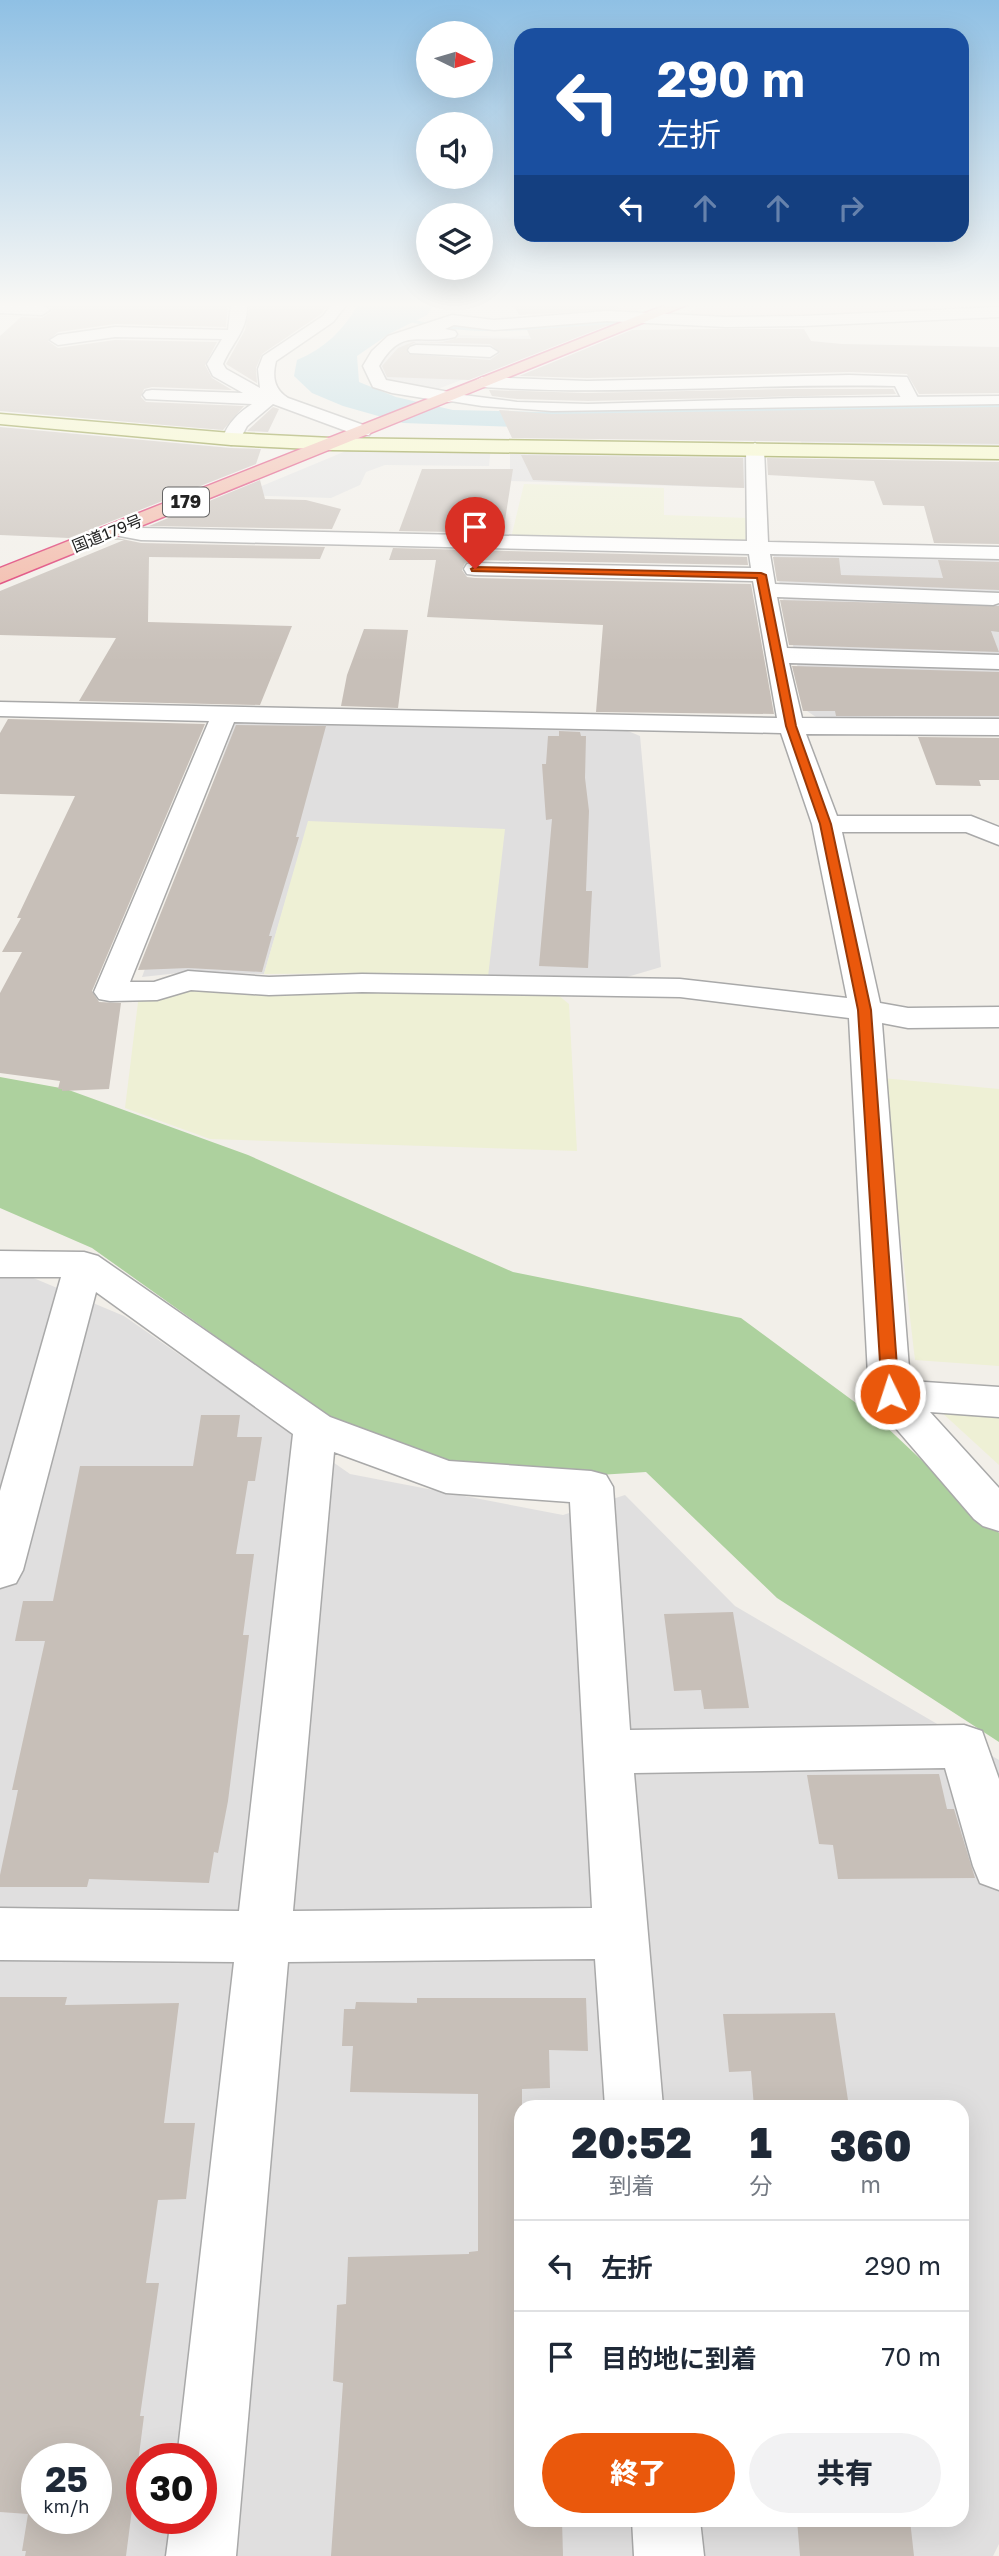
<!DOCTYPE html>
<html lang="ja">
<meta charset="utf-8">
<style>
body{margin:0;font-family:"Golos Text","Noto Sans JP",sans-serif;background:#f2f2f3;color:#1f2937;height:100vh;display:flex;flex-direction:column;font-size:26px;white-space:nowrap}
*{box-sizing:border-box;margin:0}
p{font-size:23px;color:#747a83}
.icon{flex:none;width:38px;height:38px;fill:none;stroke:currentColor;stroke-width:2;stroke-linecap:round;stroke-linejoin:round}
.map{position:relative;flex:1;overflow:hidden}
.details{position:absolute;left:514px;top:2100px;width:455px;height:427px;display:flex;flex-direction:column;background:#fff;border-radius:21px;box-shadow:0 7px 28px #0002}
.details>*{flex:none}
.banner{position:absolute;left:514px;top:28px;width:455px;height:214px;border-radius:21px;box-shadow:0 7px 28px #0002;background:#1a4fa0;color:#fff;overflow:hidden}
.needle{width:46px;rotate:95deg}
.tools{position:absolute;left:416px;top:21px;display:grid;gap:14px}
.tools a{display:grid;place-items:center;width:77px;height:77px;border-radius:50%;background:#fff;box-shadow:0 7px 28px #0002;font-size:35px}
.speed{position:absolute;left:21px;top:2443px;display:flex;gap:14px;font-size:35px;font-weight:700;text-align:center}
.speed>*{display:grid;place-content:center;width:91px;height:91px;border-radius:50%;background:#fff;box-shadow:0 7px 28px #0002;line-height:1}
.speed small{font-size:18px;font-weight:400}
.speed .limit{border:10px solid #d22;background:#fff;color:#111}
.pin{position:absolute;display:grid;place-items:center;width:60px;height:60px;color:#fff;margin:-72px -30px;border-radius:50% 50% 50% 0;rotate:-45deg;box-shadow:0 0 7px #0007}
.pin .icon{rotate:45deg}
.me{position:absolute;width:77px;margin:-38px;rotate:356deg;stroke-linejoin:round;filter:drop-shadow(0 0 5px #0008)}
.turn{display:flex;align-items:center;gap:24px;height:147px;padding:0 28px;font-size:32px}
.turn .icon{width:91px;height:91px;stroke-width:2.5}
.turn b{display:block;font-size:49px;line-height:60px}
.lanes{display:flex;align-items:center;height:66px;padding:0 28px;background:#0003;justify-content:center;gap:35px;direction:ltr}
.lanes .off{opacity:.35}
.eta{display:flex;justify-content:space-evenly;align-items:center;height:119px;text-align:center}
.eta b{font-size:42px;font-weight:800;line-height:49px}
.action{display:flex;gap:14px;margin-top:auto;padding:14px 28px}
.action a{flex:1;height:80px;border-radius:42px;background:#ea580c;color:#fff;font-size:28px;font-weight:800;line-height:80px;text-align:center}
.action a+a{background:#f2f2f3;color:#1f2937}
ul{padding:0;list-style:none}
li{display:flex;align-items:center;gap:21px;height:91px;padding:0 28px;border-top:2px solid #e0e1e3}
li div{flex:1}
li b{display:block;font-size:26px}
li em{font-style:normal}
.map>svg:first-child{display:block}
</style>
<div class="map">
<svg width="999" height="2556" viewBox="0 0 999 2556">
<rect width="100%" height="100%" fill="#f2efe9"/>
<!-- residential -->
<path fill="#e0dfdf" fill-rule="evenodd" d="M589,331L430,392L399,386L381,378L376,365L401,337L418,333L507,337Z
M999,431V449L803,446L797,434Z
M510,451L745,454L749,488L510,481Z
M773,552L999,560V719L816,717L807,711Z
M242,721L616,726L640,736L661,967L617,980L488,977L309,821L264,974L188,972L142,977L235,723Z
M0,1277H31L124,1316L350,1474L563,1515L625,1495L735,1606L999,1760V2544L993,2556H0ZM522,2107H962V2520H522ZM37,2459H96V2518H37ZM142,2459H201V2518H142Z"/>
<!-- commercial -->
<path fill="#f2dad9" d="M524,304H654L617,318L535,320Z
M708,304H999V311L835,319L675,317Z"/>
<!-- farmland -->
<path fill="#eef0d5" d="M524,484L664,488V515L748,518L749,546L510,542Z
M308,821L505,829L488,977L391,973L264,974Z
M188,990L558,995L569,1004L577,1151L210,1139L125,1108L138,1002Z
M882,1078L999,1089V1366L915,1360Z
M939,1410L999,1415V1465Z"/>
<!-- forest -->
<path fill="#add19e" d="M0,1077L66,1089L248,1155L513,1272L741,1318L879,1420L999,1533V1742L777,1598L646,1472L583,1476L462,1467L326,1415L92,1248L0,1208Z"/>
<!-- parking -->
<path fill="#e2e2e2" d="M491,446L489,466L385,465L366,472L360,485L331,498L240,495L346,451Z"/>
<!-- water -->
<path fill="#aad3df" d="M358,304H435L427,315L389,334L357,356L359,382L396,397L453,410L544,412L999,403V420L602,430L403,423L343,406L312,393L294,376L297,360C324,349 344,330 358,304Z"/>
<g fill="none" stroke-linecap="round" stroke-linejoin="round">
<!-- stream -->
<path fill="#aad3df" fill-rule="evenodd" d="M413,310L416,312L411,319C455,330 499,330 545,326C567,325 617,316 636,323C623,328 603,325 588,326C524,330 468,337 405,321Z"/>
</g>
<!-- building -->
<path fill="#c7bfb8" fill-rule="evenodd" d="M46,304H228L226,327L115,324L58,332L48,341L58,348L115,340L217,342L205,365L212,378L232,390L152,387L144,389L141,397L146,402L244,406L223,430L0,411V336L21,317L42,318L51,312L52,309Z
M250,304H329L321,314L262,354L256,368L257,383L226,364L245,330Z
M615,304L621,309L519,315L514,306Z
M611,324L469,380L387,377L382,366L398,348L413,342H443L458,338L531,339L527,330ZM416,342L490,344L500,353L490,360L408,354V346Z
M720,329H804L811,341L842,344L999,347V393L919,394L907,374L849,372L587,378L519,376L632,330Z
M792,389H893L896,394L588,401L517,399L492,396L489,390L585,393Z
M273,407L279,409L268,432L247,431Z
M999,407V444L512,438L499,410L552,414Z
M0,427L231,448L261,449L256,464L69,538L0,535Z
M521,455L743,458L744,488L533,480Z
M767,458L999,462V544L934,543L924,506L883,505L874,481L768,475Z
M422,469H513L503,533L399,531Z
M260,480L265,499L306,500L341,509L332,529L149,526Z
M117,538L141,543L325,547L320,559L149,557L148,622L292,626L260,705L79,701L116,638L0,635V591L124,540H114Z
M393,548L747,557L748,565L475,560L465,563L462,570L467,577L475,578L751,584L774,714L596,712L603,625L427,617L436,560H389Z
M773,557L839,558L841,575L943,578L938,560L999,562V590L777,581Z
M780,600L999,606V632L991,631L999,652L789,645Z
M364,629L408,630L398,708L341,706L347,675Z
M792,666L999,672V716H836L835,711H803Z
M8,719L205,724L92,991L99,1002L121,1003L109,1089L62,1091V1089H58L60,1081L0,1073V993L22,952H2L21,918H17L75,796L0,794V733Z
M236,725L326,726L296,837H299L269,936H272L262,972L188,968L138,970Z
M559,731L580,732L581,736H586L585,778L589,811L586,891H592L588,968L539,966L552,819L546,820L542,764H546L548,736H559Z
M918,737L999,738V780H979L981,786L936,785Z
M201,1415H240L237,1437H262L255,1481H248L236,1554H254L243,1635H249L228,1801L218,1853L214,1852L209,1883L89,1879L87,1887H0V1875L18,1790H12L45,1641H15L23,1601H53L80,1466H193Z
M733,1612L749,1708L704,1709L701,1690L674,1691L664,1614Z
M939,1774L947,1809H954L975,1878L838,1879L833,1845L819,1844L807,1775Z
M0,1997H67L65,2005L179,2003L164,2123H195L186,2199L158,2200L146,2283H159L140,2416H144L126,2556H25L26,2551H22L28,2514L0,2512ZM37,2459H96V2518H37Z
M417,1998H586L588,2051L549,2050L550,2088L522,2089V2520H562L563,2556H331L343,2383L333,2381L337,2305L346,2304L348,2257L469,2254V2252L478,2251V2094L350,2092L353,2046H342L344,2009H355L356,2002L417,2003Z
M835,2013L849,2107H754L751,2071L729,2072L723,2014Z
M797,2520H910L914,2556H800Z"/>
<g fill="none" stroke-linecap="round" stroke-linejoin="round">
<!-- service casing -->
<g stroke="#a9a9a9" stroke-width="3">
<path id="service" d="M448,393L517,402L588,404L796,398L999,396V404L552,411L482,406L444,400L442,397Z"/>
</g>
<!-- minor casing -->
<g stroke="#a9a9a9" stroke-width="3">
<path id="minor" d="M0,304L42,305L50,310L42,315L0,313Z
M231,304H247C248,331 233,341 223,364L226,369L260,388L258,369L263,356L323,316L332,304H347L333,322L276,361C272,377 274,389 288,398L369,427L372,431L369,435H357L273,404L247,426L238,443L231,445L222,439C228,423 238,413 252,404L146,399L143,395L146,391L152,390L243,393L213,376L207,364L222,339L115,337L58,345L50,340L58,335L115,327L228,330Z
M999,307V317L803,326L726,327L607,321L494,330L454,325L445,329L455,331L457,334L455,337C420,346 403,325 379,366L386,380L454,393L457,397L454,401L448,402L392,393L373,387L363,366L372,351L388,336L452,315L494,320L607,311L726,317L803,316Z
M416,345L490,347L498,352L490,357L410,353L408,350L410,347Z
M849,375L907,377L918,398L915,402H903L895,386C757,383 620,396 482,387L473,382L482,377L587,381Z
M755,443L764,449L768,542L999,547V559L770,554L775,584L999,593V603L993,605L777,597L787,648L999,655V669L789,663L802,718L999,719V735L806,734L837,816H971L999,827V845L966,832H842L880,1003L908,1008L999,1007V1027L908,1028L882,1023L910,1381L999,1387V1417L930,1412L999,1488V1531L983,1526L974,1519L875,1404L869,1394L849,1018L680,997L362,992L269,995L191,990L157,1000L110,1001L99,999L94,992L209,721L0,716V702L777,718L753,581L475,575L467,574L464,569L467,564L475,563L751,568L749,554L141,540L109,534L106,530L109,526L116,524L141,528L747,541L746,449ZM234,722L781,733L812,824L847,998L680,979L362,974L269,977L188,971L154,982H130Z
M0,1251L84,1252L98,1256L330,1417L449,1461L591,1471L606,1475L613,1487L630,1730L964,1725L982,1731L999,1779V1890L980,1883L973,1866L945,1768L634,1773L663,2107H605L595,1959L288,1962L236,2556H166L171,2518H201V2459H177L234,1962L0,1960V1908L239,1911L293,1434L96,1292L23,1570L16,1583L0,1588V1491L61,1277H0ZM334,1452L446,1493L570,1502L592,1908L293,1911Z
M632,2520H700L704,2556H634Z"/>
</g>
<!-- secondary casing -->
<g stroke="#707d05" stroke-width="3">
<path id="secondary" d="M0,414L231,433L332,438L999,447V459L332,450L231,445L0,424Z"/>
</g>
<!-- trunk casing -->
<g stroke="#dc2a67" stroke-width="3">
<path id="trunk" d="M668,304H689L0,583V568Z"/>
</g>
<!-- service -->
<use href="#service" fill="#fff" fill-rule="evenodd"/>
<!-- minor -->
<use href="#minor" fill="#fff" fill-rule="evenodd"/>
<!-- secondary -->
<use href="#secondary" fill="#f7fabf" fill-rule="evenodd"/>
<!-- trunk -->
<use href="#trunk" fill="#f2b4a3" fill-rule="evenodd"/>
</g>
<!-- sky -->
<linearGradient id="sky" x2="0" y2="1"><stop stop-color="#8fc0e4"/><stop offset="0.46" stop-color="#f9f8f5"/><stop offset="1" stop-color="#f9f8f5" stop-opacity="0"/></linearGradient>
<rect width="999" height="662" fill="url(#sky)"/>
<!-- route -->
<path fill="#ea580c" stroke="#983908" stroke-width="2" d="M475,567L761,573L766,575L796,726L831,824L871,1010L899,1394L896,1399H884L882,1394L858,1010L820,824L786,726L757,578L472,571L471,569Z"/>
<g text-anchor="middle" stroke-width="5" stroke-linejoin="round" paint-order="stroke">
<!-- far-street labels -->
<g font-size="16" fill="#222" stroke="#fff">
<text transform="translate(107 533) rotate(-22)" y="6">国道179号</text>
</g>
<!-- shield labels -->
<rect fill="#fff" stroke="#646464" stroke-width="2" x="163" y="487.5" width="46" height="29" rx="5"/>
<g font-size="18" font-weight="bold" fill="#222">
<text x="186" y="508">179</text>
</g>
</g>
</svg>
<div class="tools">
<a><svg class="needle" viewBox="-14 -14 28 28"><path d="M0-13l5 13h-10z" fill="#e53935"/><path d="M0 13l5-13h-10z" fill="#747a83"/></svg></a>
<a><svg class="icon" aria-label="sound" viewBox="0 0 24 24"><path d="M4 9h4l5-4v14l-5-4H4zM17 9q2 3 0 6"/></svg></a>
<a><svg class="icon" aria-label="layers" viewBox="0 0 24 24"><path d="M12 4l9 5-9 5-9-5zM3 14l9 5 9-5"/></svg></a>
</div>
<div class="speed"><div>25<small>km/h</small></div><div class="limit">30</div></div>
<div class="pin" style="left:475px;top:569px;background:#d93025"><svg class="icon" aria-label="arrive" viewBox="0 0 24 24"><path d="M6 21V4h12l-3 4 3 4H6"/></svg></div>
<svg class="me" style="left:890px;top:1394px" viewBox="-20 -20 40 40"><circle r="17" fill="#ea580c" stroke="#fff" stroke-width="3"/><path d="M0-11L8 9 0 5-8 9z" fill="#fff"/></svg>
<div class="banner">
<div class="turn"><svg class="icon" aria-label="left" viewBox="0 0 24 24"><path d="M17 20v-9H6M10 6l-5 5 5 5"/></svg><div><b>290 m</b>左折</div></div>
<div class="lanes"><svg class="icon" aria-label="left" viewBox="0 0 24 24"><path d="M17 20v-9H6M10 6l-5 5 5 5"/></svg><svg class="icon off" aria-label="ahead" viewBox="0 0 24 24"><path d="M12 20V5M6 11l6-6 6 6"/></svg><svg class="icon off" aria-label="ahead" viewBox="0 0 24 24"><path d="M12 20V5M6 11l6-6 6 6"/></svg><svg class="icon off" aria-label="right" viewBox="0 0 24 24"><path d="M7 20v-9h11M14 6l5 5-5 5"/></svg></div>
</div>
<section class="details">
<div class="eta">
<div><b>20:52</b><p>到着</p></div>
<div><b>1</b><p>分</p></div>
<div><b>360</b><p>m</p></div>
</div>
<ul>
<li><svg class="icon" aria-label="left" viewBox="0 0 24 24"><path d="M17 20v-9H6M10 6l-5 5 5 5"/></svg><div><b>左折</b></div><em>290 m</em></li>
<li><svg class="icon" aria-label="arrive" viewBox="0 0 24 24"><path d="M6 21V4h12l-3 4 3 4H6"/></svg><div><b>目的地に到着</b></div><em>70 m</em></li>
</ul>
<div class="action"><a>終了</a><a>共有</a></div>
</section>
</div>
